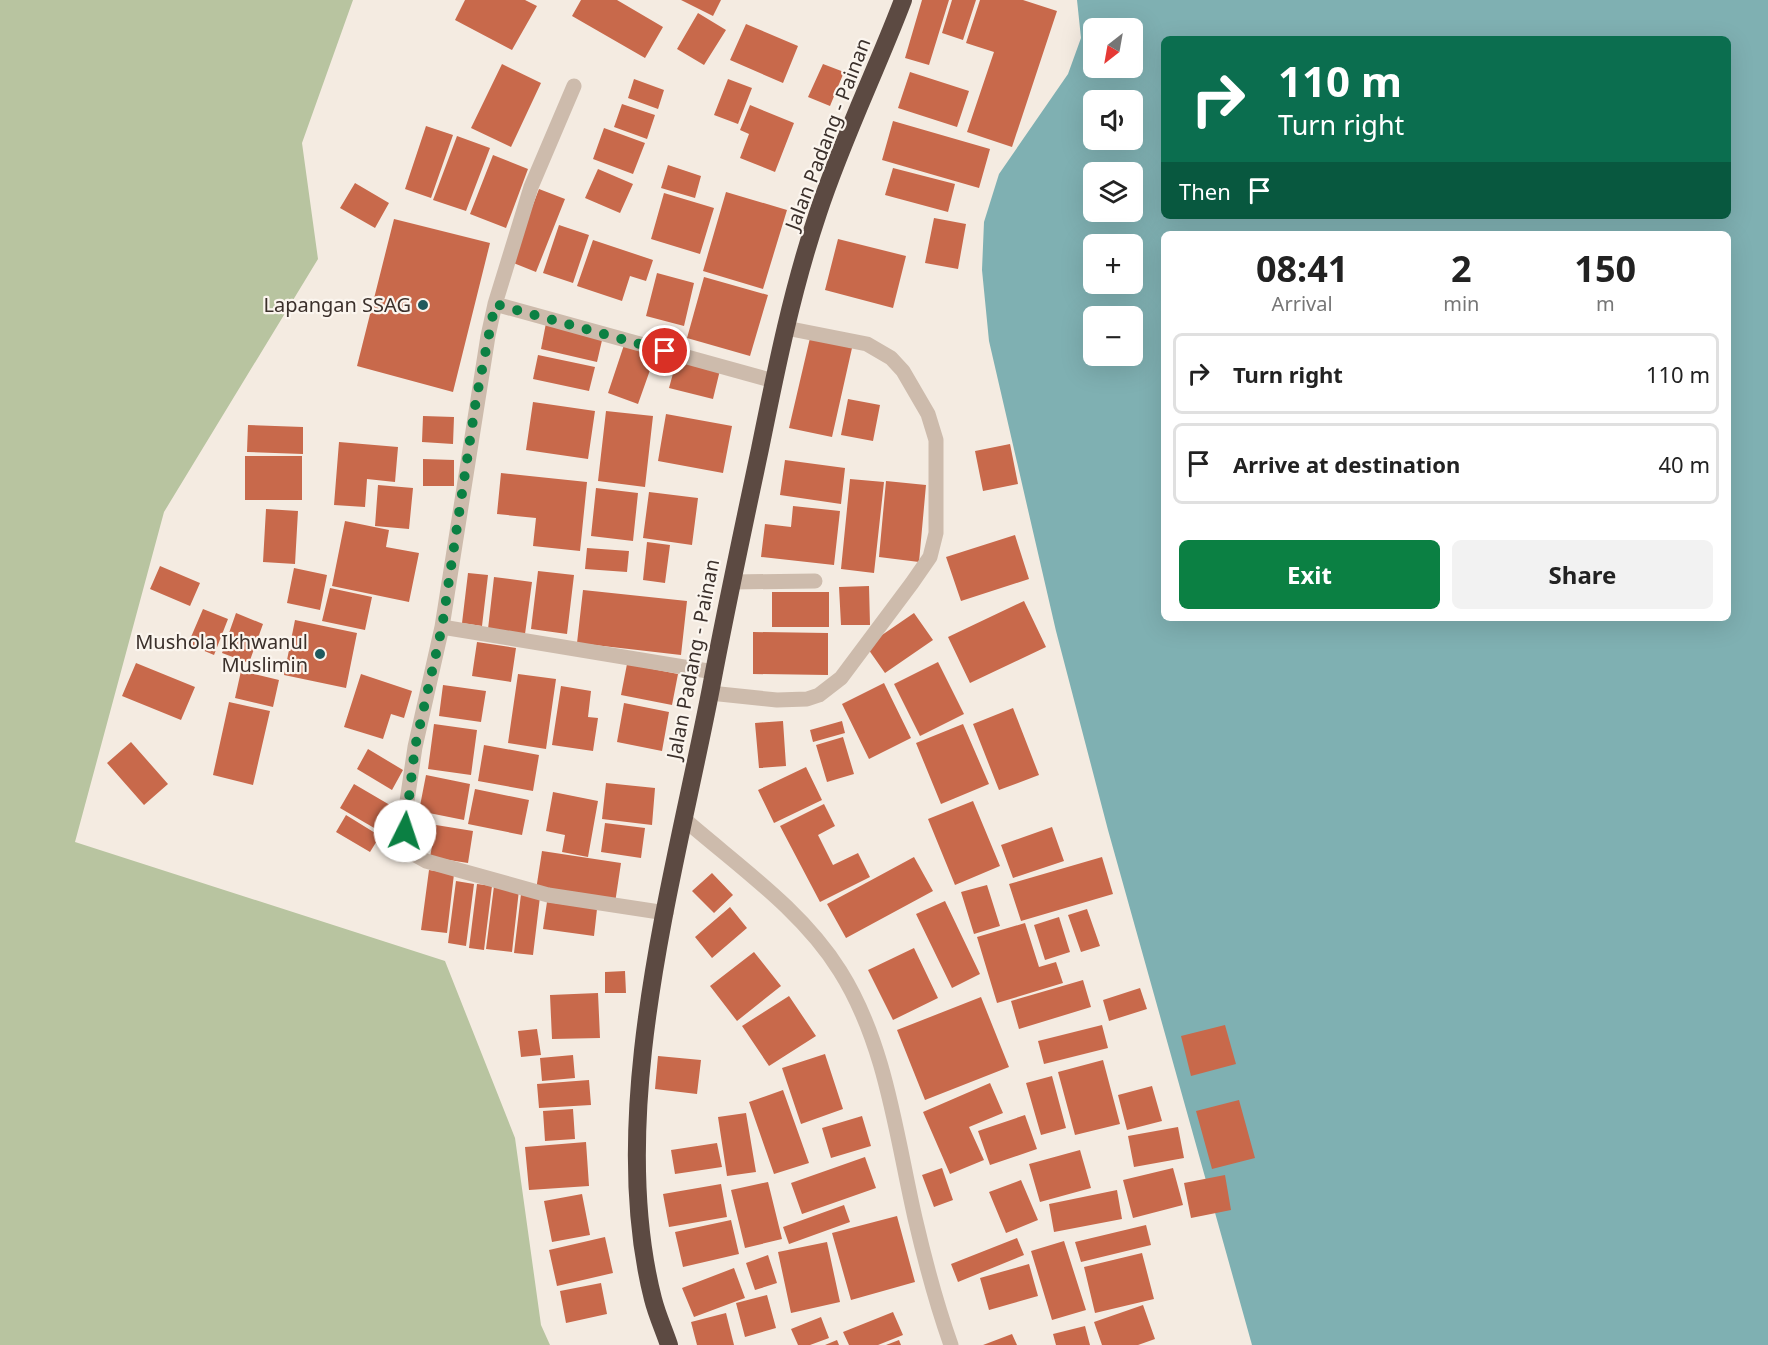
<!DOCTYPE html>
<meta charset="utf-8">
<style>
body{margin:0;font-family:"Noto Sans",sans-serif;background:#f2f2f2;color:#222;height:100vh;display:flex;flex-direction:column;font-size:22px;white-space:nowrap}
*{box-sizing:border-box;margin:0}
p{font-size:20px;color:#767676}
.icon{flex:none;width:33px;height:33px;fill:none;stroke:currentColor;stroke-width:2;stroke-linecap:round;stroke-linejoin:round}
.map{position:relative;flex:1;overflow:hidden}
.details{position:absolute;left:1161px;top:231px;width:570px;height:390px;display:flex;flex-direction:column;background:#fff;border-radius:9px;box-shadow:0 6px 24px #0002}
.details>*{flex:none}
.top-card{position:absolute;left:1161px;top:36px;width:570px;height:183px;border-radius:9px;box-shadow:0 6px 24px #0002;background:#0b6e4f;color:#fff;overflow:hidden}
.needle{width:39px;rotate:211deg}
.controls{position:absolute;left:1083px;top:18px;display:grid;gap:12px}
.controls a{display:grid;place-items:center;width:60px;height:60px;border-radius:9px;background:#fff;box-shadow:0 6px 24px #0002;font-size:30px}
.pin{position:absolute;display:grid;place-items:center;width:51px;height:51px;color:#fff;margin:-26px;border:3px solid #fff;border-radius:50%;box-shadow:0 2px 6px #0007}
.me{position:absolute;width:66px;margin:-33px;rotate:4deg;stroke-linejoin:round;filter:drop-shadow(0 0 4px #0008)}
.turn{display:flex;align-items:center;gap:21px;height:126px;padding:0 18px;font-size:27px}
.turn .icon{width:78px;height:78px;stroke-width:2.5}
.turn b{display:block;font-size:42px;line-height:51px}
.then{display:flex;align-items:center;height:57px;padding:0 18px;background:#0003;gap:12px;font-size:22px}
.eta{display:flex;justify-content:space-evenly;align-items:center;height:102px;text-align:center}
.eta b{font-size:36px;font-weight:700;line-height:42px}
.button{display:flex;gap:12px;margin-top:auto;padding:12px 18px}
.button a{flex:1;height:69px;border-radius:9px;background:#0b8043;color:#fff;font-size:24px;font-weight:700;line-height:69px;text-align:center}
.button a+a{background:#f2f2f2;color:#222}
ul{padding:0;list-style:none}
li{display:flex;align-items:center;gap:18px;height:81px;margin:0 12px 9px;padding:0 6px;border:3px solid #e0e0e0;border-radius:9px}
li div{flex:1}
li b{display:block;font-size:22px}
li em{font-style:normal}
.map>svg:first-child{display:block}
</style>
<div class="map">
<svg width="1768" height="1345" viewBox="0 0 1768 1345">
<rect width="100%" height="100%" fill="#f4ebe1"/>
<!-- green -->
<path fill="#b8c4a0" d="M0,0H353L302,143L318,259L164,512L75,842L445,961L515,1138L541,1325L550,1345H0Z"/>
<!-- water -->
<path fill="#7fb0b2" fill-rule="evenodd" d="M1077,0H1768V1345H1252L1108,830L1056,631L989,341L982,270L984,222L999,174L1068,74L1081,38ZM1094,28H1132V68H1094ZM1164,39H1728V216H1164ZM1094,100H1132V140H1094ZM1094,172H1132V212H1094ZM1164,234H1728V618H1164ZM1094,244H1132V284H1094ZM1094,316H1132V356H1094Z"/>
<!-- building -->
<path fill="#c8694b" d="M465,0H525L537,6L512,50L455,20Z
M581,0H617L663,27L645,58L572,16Z
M681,0H721L713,16Z
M922,0H949L929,65L905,58Z
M952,0H976L963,40L942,33Z
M980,0H1023L1057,11L1012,147L967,132L994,52L966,43Z
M698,13L726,30L704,65L677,49Z
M746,24L798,46L783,83L730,60Z
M502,64L541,83L511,147L471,128Z
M823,64L844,72L830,106L808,97Z
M910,72L969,91L957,127L898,108Z
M634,79L664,90L658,109L628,98Z
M728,79L752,88L738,124L714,115Z
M622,104L655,115L647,139L614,127Z
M750,105L794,123L775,172L740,158L749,134L740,130Z
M893,121L990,149L979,188L882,160Z
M426,126L453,135L431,198L405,189Z
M604,128L645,143L633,174L593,159Z
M457,136L490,148L466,211L433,200Z
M493,155L528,169L506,228L470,214Z
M668,165L701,176L695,198L661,188Z
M893,168L955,184L948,212L885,195Z
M598,169L633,184L620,213L585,198Z
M355,183L389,203L375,228L340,208Z
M539,189L565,199L536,272L511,262Z
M726,192L787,210L763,289L703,271Z
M664,193L714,208L700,254L651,239Z
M934,218L966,224L958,269L925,263Z
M394,219L490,243L453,392L357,366Z
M559,225L589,235L573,283L543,273Z
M838,239L906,256L893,308L825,290Z
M593,240L653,260L646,281L630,276L622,301L577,286Z
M657,273L694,283L684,326L646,316Z
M704,277L768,295L750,356L687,338Z
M546,323L603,336L597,362L541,349Z
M810,338L852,348L832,437L789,428Z
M624,345L655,356L638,404L608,393Z
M538,355L595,367L589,391L533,379Z
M677,359L720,370L713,399L669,388Z
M848,399L880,405L873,441L841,435Z
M533,402L595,411L588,459L526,450Z
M606,411L653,416L645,487L598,481Z
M666,414L732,426L723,473L658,461Z
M423,416L454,417L453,444L422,442Z
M248,425L303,427V454L247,452Z
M339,442L398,447L395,482L367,479L365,507L334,505Z
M1010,444L1018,484L983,491L975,451Z
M245,456H302V500H245Z
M423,459L454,460V486H423Z
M785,460L845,468L841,504L780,495Z
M501,473L587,482L580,551L533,546L536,518L497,514Z
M850,479L884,482L874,573L841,569Z
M886,481L926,485L919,562L879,557Z
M378,485L413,488L409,529L375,526Z
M596,488L638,493L633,541L591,536Z
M649,492L698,498L692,545L643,538Z
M793,506L840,511L834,565L761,557L765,524L791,527Z
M266,509L298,511L295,564L263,562Z
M345,521L389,530L386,547L419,553L409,602L332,586Z
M1015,535L1029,579L961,601L946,557Z
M647,542L670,545L665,583L643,580Z
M587,548L629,551L627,572L585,569Z
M160,566L200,583L190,606L150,589Z
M294,568L327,575L320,610L287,603Z
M538,571L574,575L567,634L531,629Z
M468,573L488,575L482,626L462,623Z
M494,577L532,582L525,634L488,629Z
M869,586L870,625H841L839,587Z
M330,588L372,597L365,630L322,621Z
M583,590L687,601L681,655L577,643Z
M772,592H829V627H772Z
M1024,601L1046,647L970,683L948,637Z
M203,609L228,619L214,655L188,644Z
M236,613L263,624L249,663L222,653Z
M914,613L933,640L885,673L866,646Z
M295,620L357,633L346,688L284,675Z
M753,632L828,633V675L753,674Z
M477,642L516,648L511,682L472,676Z
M938,662L964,714L920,736L894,684Z
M136,663L195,687L181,720L122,696Z
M627,664L678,674L672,705L621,695Z
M241,671L279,680L273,707L235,698Z
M361,674L412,691L404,718L391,714L383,739L344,727Z
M518,674L556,679L546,749L508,743Z
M884,683L911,738L869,759L842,704Z
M443,685L486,691L481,722L439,716Z
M561,686L591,691L588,717L598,718L593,751L552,745Z
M229,702L270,711L253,785L213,775Z
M624,703L669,712L662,751L617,742Z
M1013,708L1039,775L999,790L973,724Z
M783,721L786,766L759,768L755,723Z
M842,721L845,733L813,742L810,730Z
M434,724L477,730L471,775L428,769Z
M963,724L989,784L941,804L916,743Z
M843,737L854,774L827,782L816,745Z
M131,742L168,784L144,805L107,763Z
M484,745L539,755L533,791L478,781Z
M368,749L403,770L392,790L357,769Z
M806,767L822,800L774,823L758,790Z
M426,775L470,784L464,820L419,811Z
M606,783L655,788L652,825L602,819Z
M354,784L395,808L381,832L340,808Z
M475,789L529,800L522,835L468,824Z
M553,792L598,801L588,857L562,852L565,835L546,831Z
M973,801L1000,866L955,885L928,819Z
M824,804L835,826L818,835L833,865L858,853L870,877L820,902L780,826Z
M346,815L380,836L370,852L336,832Z
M605,823L645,828L641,858L601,852Z
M436,825L473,831L468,863L430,857Z
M1052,827L1064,861L1013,878L1001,845Z
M542,851L621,863L615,903L536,890Z
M914,857L933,891L846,938L827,904Z
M1102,857L1113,894L1021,921L1009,884Z
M429,870L454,874L447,933L421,930Z
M712,873L733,895L714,913L692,891Z
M456,881L474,884L466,946L448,943Z
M477,884L492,886L484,950L469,948Z
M987,885L1000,926L974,934L961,892Z
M494,886L519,890L512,952L486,949Z
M521,894L540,897L533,955L514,953Z
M945,901L980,974L952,988L916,914Z
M547,902L597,909L594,936L543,929Z
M730,907L747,928L712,958L695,937Z
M1087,909L1100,946L1081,952L1068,915Z
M1059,917L1070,952L1045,960L1034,925Z
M1025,923L1039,967L1056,962L1063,983L997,1003L977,937Z
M914,948L938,998L893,1020L868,970Z
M754,952L781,986L737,1021L710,986Z
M625,971L626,993H605V972Z
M1083,980L1091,1007L1019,1029L1011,1001Z
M1140,988L1147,1009L1109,1021L1103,1000Z
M598,993L600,1038L552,1039L550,995Z
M789,996L816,1036L769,1066L742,1026Z
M981,997L1009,1067L925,1100L897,1030Z
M1102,1025L1108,1048L1044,1064L1038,1041Z
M1225,1025L1236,1064L1191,1076L1181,1036Z
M537,1029L541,1055L521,1057L518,1031Z
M825,1054L843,1109L801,1124L782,1068Z
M573,1055L575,1078L542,1081L540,1058Z
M658,1056L701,1060L697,1094L655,1089Z
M1103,1060L1120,1124L1075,1135L1058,1072Z
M1052,1076L1066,1128L1041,1135L1026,1083Z
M589,1080L591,1105L539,1108L537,1084Z
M990,1083L1003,1113L969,1127L984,1160L950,1174L923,1112Z
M1152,1086L1162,1121L1127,1130L1118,1095Z
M783,1090L809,1163L774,1174L749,1102Z
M1239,1100L1255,1158L1212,1169L1196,1111Z
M573,1109L575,1139L545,1141L543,1111Z
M746,1113L756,1172L727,1176L718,1117Z
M1025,1115L1037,1149L990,1165L978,1131Z
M862,1116L871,1146L831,1158L822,1128Z
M1178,1127L1184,1158L1134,1167L1128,1136Z
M586,1142L589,1186L529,1190L525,1147Z
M717,1143L722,1167L675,1174L671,1150Z
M1080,1150L1091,1188L1040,1202L1029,1164Z
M865,1157L876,1188L802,1214L791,1183Z
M942,1168L953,1200L934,1207L922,1175Z
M1173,1168L1183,1205L1133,1218L1123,1180Z
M1225,1175L1231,1210L1191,1218L1184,1183Z
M1021,1180L1038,1220L1006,1233L989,1192Z
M768,1182L782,1239L745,1248L731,1190Z
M721,1184L727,1217L669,1227L663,1194Z
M1117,1190L1122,1219L1054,1232L1049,1204Z
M582,1194L590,1235L552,1242L544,1201Z
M844,1205L850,1222L789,1244L783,1227Z
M897,1216L915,1282L851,1300L832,1233Z
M731,1220L739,1254L683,1267L675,1232Z
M1146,1225L1151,1245L1081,1262L1075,1242Z
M605,1237L613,1273L557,1286L549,1250Z
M1017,1238L1024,1255L958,1282L951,1264Z
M1064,1241L1086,1310L1052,1320L1031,1251Z
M827,1242L840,1302L791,1313L778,1252Z
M1142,1253L1154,1299L1095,1313L1084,1267Z
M768,1255L777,1283L755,1290L746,1263Z
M1029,1264L1038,1296L989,1310L980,1278Z
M734,1268L745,1298L694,1317L682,1288Z
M601,1283L607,1314L566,1323L560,1291Z
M767,1295L776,1328L745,1337L736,1303Z
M1143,1305L1155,1339L1138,1345H1102L1094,1322Z
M893,1312L903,1335L878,1345H849L843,1332Z
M726,1313L734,1345H697L691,1322Z
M821,1317L829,1338L810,1345H798L791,1329Z
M1085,1326L1090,1345H1056L1053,1334Z
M1012,1334L1017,1345H983Z
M837,1340L839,1345H825Z
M899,1340L901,1345H886Z"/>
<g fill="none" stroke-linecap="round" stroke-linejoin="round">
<!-- minor -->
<path stroke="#cdbbac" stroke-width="15" d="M574,86L531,187L495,304L488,336L442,627L415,747L406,808L405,831L417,856L426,861L548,895L666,913
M495,304L774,381
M732,582L815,581
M442,627L714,672
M710,693L777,700L807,699L819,695L841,678L912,583L930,557L936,533V440L928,414L903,371L891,358L867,344L786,328
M684,819C738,866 802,910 840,971C886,1044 896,1135 915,1218C925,1261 936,1303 951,1345"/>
<!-- highway -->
<path stroke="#5c4a42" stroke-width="18" d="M669,1345C664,1330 657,1315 653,1299C605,1111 675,875 711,688C726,608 743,529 760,449C776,370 792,290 818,213C842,140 876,71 903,0"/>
</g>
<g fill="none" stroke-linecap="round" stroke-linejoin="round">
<!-- route -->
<path stroke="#0b8043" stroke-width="10" stroke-dasharray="0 18" d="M405,831L415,747L442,627L476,400L495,304L665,351"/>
</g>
<!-- markers -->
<g fill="#1f5a5e" stroke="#fbf5ee" stroke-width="2">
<circle cx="423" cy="305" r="6"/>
<circle cx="320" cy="654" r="6"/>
</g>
<g text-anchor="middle" stroke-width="4.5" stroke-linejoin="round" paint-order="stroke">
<!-- street labels -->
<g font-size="20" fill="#3b302b" stroke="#fbf5ee">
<text transform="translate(828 134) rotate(-69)" y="7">Jalan Padang - Painan</text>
<text transform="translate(693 659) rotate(-79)" y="7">Jalan Padang - Painan</text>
</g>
<!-- poi labels -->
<g font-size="20" fill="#3b302b" stroke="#fbf5ee" text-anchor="end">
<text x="411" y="312">Lapangan SSAG</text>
<text x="308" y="649">Mushola Ikhwanul<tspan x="308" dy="23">Muslimin</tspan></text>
</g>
</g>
</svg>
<div class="controls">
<a><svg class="needle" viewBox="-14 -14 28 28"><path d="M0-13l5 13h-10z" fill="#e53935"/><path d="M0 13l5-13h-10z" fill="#767676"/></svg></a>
<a><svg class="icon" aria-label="sound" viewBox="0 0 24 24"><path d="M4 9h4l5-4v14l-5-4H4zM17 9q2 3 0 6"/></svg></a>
<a><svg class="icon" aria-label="layers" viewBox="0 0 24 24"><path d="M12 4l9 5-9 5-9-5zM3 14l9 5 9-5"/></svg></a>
<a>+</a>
<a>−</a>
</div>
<div class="pin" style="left:665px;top:351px;background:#d93025"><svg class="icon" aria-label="arrive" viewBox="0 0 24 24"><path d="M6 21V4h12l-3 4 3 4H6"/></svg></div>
<svg class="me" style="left:405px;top:831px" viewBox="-20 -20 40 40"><circle r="19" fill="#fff"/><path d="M0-13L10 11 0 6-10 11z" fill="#0b8043"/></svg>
<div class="top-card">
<div class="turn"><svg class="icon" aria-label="right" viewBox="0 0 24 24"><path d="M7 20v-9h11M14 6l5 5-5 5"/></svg><div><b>110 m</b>Turn right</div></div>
<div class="then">Then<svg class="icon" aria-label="arrive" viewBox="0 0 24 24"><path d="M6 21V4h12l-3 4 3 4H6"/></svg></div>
</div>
<section class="details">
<div class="eta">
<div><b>08:41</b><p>Arrival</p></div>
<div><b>2</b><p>min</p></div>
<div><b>150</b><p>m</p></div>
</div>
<ul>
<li><svg class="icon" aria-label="right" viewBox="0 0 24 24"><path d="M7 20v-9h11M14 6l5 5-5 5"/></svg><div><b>Turn right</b></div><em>110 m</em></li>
<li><svg class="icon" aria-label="arrive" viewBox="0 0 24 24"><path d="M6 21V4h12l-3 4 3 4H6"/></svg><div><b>Arrive at destination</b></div><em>40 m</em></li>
</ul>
<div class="button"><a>Exit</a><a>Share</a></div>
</section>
</div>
